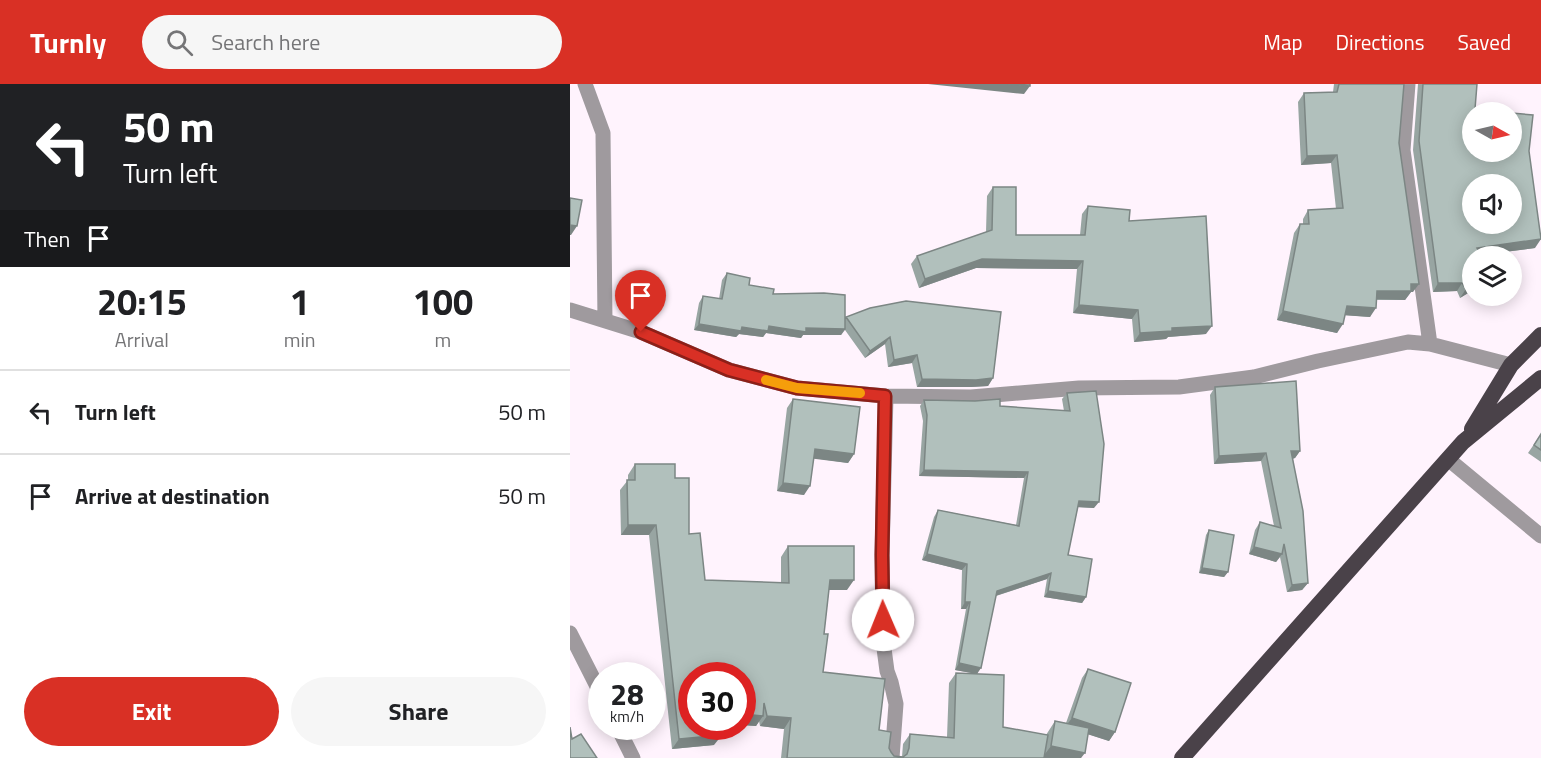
<!DOCTYPE html>
<style>
body{margin:0;font-family:"Titillium Web",sans-serif;background:#f6f6f6;color:#202124;height:100vh;display:flex;flex-direction:column;font-size:22px;white-space:nowrap}
*{box-sizing:border-box;margin:0}
p{font-size:20px;color:#757577}
.icon{flex:none;width:33px;height:33px;fill:none;stroke:currentColor;stroke-width:2;stroke-linecap:round;stroke-linejoin:round}
.map{position:relative;flex:1;overflow:hidden}
.sheet{display:flex;flex-direction:column;background:#fff;width:570px}
.sheet>*{flex:none}
.banner{background:#202124;color:#fff;overflow:hidden}
.needle{width:39px;rotate:98deg}
.tools{position:absolute;left:892px;top:18px;display:grid;gap:12px}
.tools a{display:grid;place-items:center;width:60px;height:60px;border-radius:50%;background:#fff;box-shadow:0 3px 15px #0003;font-size:30px}
.speed{position:absolute;left:18px;top:578px;display:flex;gap:12px;font-size:30px;font-weight:700;text-align:center}
.speed>*{display:grid;place-content:center;width:78px;height:78px;border-radius:50%;background:#fff;box-shadow:0 3px 15px #0003;line-height:1}
.speed small{font-size:15px;font-weight:400}
.speed .limit{border:9px solid #d22;background:#fff;color:#111}
.pin{position:absolute;display:grid;place-items:center;width:51px;height:51px;color:#fff;margin:-62px -26px;border-radius:50% 50% 50% 0;rotate:-45deg;box-shadow:0 0 6px #0007}
.pin .icon{rotate:45deg}
.me{position:absolute;width:66px;margin:-33px;rotate:359deg;stroke-linejoin:round;filter:drop-shadow(0 0 4px #0008)}
.turn{display:flex;align-items:center;gap:21px;height:126px;padding:0 24px;font-size:27px}
.turn .icon{width:78px;height:78px;stroke-width:2.5}
.turn b{display:block;font-size:42px;line-height:51px}
.then{display:flex;align-items:center;height:57px;padding:0 24px;background:#0003;gap:12px;font-size:22px}
.eta{display:flex;justify-content:space-evenly;align-items:center;height:102px;text-align:center}
.eta b{font-size:36px;font-weight:700;line-height:42px}
.primary-button{display:flex;gap:12px;margin-top:auto;padding:12px 24px}
.primary-button a{flex:1;height:69px;border-radius:36px;background:#d93025;color:#fff;font-size:24px;font-weight:700;line-height:69px;text-align:center}
.primary-button a+a{background:#f6f6f6;color:#202124}
ul{padding:0;list-style:none}
li{display:flex;align-items:center;gap:18px;height:84px;padding:0 24px;border-top:2px solid #e0e0e0}
li div{flex:1}
li b{display:block;font-size:22px}
li em{font-style:normal}
header{display:flex;align-items:center;gap:36px;box-sizing:border-box;height:84px;padding:0 30px;background:#d93025;color:#fff}
header strong{font-size:28px}
nav{display:flex;gap:33px;margin-inline-start:auto;font-size:21px}
.search{width:420px;height:54px;background:#f6f6f6;display:flex;align-items:center;gap:15px;box-sizing:border-box;padding:0 21px;border-radius:33px;color:#757577;font-size:22px}
main{display:flex;flex:1;min-height:0}
.map>svg:first-child{display:block}
</style>
<header>
<strong>Turnly</strong>
<div class="search"><svg class="icon" aria-label="search" viewBox="0 0 24 24"><circle cx="10" cy="10" r="6"/><path d="M15 15l6 6"/></svg>Search here</div>
<nav><a>Map</a><a>Directions</a><a>Saved</a></nav>
</header>
<main>
<section class="sheet">
<div class="banner">
<div class="turn"><svg class="icon" aria-label="left" viewBox="0 0 24 24"><path d="M17 20v-9H6M10 6l-5 5 5 5"/></svg><div><b>50 m</b>Turn left</div></div>
<div class="then">Then<svg class="icon" aria-label="arrive" viewBox="0 0 24 24"><path d="M6 21V4h12l-3 4 3 4H6"/></svg></div>
</div>
<div class="eta">
<div><b>20:15</b><p>Arrival</p></div>
<div><b>1</b><p>min</p></div>
<div><b>100</b><p>m</p></div>
</div>
<ul>
<li><svg class="icon" aria-label="left" viewBox="0 0 24 24"><path d="M17 20v-9H6M10 6l-5 5 5 5"/></svg><div><b>Turn left</b></div><em>50 m</em></li>
<li><svg class="icon" aria-label="arrive" viewBox="0 0 24 24"><path d="M6 21V4h12l-3 4 3 4H6"/></svg><div><b>Arrive at destination</b></div><em>50 m</em></li>
</ul>
<div class="primary-button"><a>Exit</a><a>Share</a></div>
</section>
<div class="map">
<svg width="971" height="674" viewBox="0 0 971 674">
<rect width="100%" height="100%" fill="#fff3fd"/>
<g fill="none" stroke-linecap="round" stroke-linejoin="round">
<!-- minor -->
<path stroke="#9f9a9e" stroke-width="15" d="M15,0L33,49L35,237
M838,0L833,66L860,260
M0,226L71,248L159,286L227,304L316,312L401,313L509,304L609,303L684,293L748,277L838,258L860,260L941,281
M316,312L312,471L313,557L317,587L321,598L326,620L322,674
M878,375L971,452
M0,549L32,612
M47,642L63,674"/>
<!-- trunk -->
<path stroke="#4a4249" stroke-width="16" d="M902,345L941,281L971,251
M612,674L893,358L971,294"/>
</g>
<!-- wall -->
<path fill="#98a5a2" d="M764,0H834L829,59L843,208H841L835,216H807L800,233L775,231L767,249L707,236L724,149L730,140H733V135L738,126L766,125L761,79L731,81L728,18L734,9L763,8Z
M848,0H907L905,25L959,67L965,164L903,172V206L890,214L887,207L863,208L843,66Z
M423,103L446,151H510L512,130L518,122L559,137L636,250L598,253L596,255L564,258L562,235L503,229L507,185L406,184L349,204L341,180L347,172L416,148L417,112Z
M157,189L179,201L275,234L276,233L423,294L418,302L401,303H347L342,279L318,283L315,260L295,274L275,246L271,251H233L231,254L196,249L193,253L169,250L166,253L124,246L129,219L133,212L149,215L152,196Z
M645,303L730,367L725,374L723,375L738,499L732,506L717,508L710,473L706,478L679,470L685,446L690,438L704,442L691,377L644,380L640,311Z
M497,309L524,424L508,423L498,471L516,513L512,519L474,513L477,495L426,512L407,590L433,643L476,651L485,637L496,639L512,594L518,585L545,648L539,657L518,650L511,674H211L214,645L190,642L189,637L186,642L172,641V591H122L144,661L102,665L79,451H51L50,406L58,396V391L65,380L105,394L119,450L135,496L211,499V473L218,462L277,506H259L254,550L253,588L309,646L319,664L321,668L324,672L332,673L333,660L340,650L377,653L379,599L386,589L407,590L385,586L396,525H391L392,486L352,476L364,433L368,426L446,441L454,394L349,392L353,337L350,322L354,316L494,327L492,315Z
M223,315L284,370L278,379L243,374L234,411L207,407L217,324Z
M971,350V378L958,369Z
M639,446L658,488L654,493L629,489L636,451Z"/>
<!-- shaded-wall -->
<path fill="#7c8684" d="M358,0H438L460,2L454,10Z
M767,71L761,79L731,81L737,72Z
M0,141L7,142L1,151H0Z
M971,155L965,164L902,172L907,164Z
M412,175L513,177L507,185L406,184L349,204L355,195Z
M868,199H892L887,207L863,208Z
M841,200H849L843,208H841L835,216L801,215L807,207Z
M903,201V206L890,214L896,205Z
M509,221L568,226L562,235L503,229Z
M777,222L806,224L800,233L771,231Z
M713,227L773,240L767,249L707,236Z
M129,240L172,243L199,242L236,244L275,245L271,251H233L231,254L196,249L193,253L169,250L166,253L124,246Z
M642,242L636,250L598,253L596,255L564,258L570,249L602,244Z
M320,253L315,260L295,274L300,267Z
M347,271L342,279L318,283L324,276Z
M423,294L418,302L401,303H347L352,295Z
M245,365L284,370L278,379L238,374Z
M721,367H730L725,374L716,375Z
M696,369L691,377L644,380L649,372Z
M354,386L458,388L454,394L349,392Z
M213,399L240,402L234,411L207,407Z
M509,417L529,418L524,424L505,423Z
M58,441H86L79,451H51Z
M684,463L712,470L706,478L679,470Z
M357,470L397,480L392,486L352,476Z
M632,484L658,488L654,493L629,489Z
M481,489L477,495L422,513L427,507Z
M260,496H284L277,506H253Z
M738,499L732,506L717,508L722,501Z
M478,507L516,513L512,519L474,513Z
M395,518H400L396,525H391Z
M389,579L411,584L407,590L385,586Z
M172,630L193,632L186,642L172,641Z
M197,632L221,634L214,645L190,642Z
M502,634L545,648L539,657L495,643Z
M152,651L144,661L102,665L109,655Z
M481,662L515,669L511,674H472Z"/>
<!-- building -->
<path fill="#b1c0bc" stroke="#7c8684" stroke-width="1.5" fill-rule="evenodd" d="M438,0H460V2Z
M769,0H834L829,59L849,200H841V207H807L806,224L777,222L773,240L713,227L730,140H739L738,126L773,124L767,71L737,72L734,9L767,8Z
M853,0H907L905,25L939,28H903V68H942V29L963,31L959,67L971,155L907,164L912,172H903V201L896,205L892,199H868L849,57ZM903,100H942V140H903Z
M423,103H446V151H515L518,122L560,126L559,137L636,132L642,242L602,244V247L570,249L568,226L509,221L513,177L412,175L355,195L347,172L422,146Z
M0,114L12,116L7,142L0,141Z
M157,189L180,194L179,201L204,205L203,210L254,209L275,211V245L236,244V248L199,242L198,247L172,243L171,247L129,240L133,212L152,215Z
M336,217L431,228L423,294L406,296L352,295L347,271L324,276L320,253L300,267L276,233L300,224Z
M726,297L730,367H721L733,427L738,499L722,501L714,460L712,470L684,463L690,438L711,444L696,369L649,372L645,303Z
M526,307L534,360L529,418L509,417L498,471L522,475L516,513L478,507L481,489L427,507L411,584L389,579L400,518H395L397,480L357,470L368,426L449,442L458,388L354,386L357,331L354,316L405,317L430,315V322L500,327L497,309Z
M223,315L290,323L284,370L245,365L240,402L213,399Z
M971,350V366L964,361Z
M65,380H105V394H119V450L130,449L135,496L219,499L218,462H284V496H260L254,550H258L253,588L315,595L309,646L321,648L319,664L321,668L324,672L333,673L337,670L339,664L340,650L384,654L386,589L434,591L433,643L478,651L474,674H217L221,634L197,632L194,619L193,632L172,630V591H122V642H151L152,651L109,655L86,441H58L57,396H65Z
M639,446L664,451L658,488L632,484Z
M518,585L561,599L545,648L502,634Z
M485,637L519,644L515,669L481,662Z
M0,643L2,655L11,650L27,674H0Z"/>
<g fill="none" stroke-linecap="round" stroke-linejoin="round">
<!-- route casing -->
<g stroke="#8d1f18" stroke-width="15">
<path id="route" d="M71,248L159,286L227,304L315,312L312,471L313,536"/>
</g>
<!-- route -->
<use href="#route" stroke="#d93025" stroke-width="10"/>
<!-- slow -->
<path stroke="#f59e0b" stroke-width="10" d="M196,296L227,304L290,309"/>
</g>
</svg>
<div class="tools">
<a><svg class="needle" viewBox="-14 -14 28 28"><path d="M0-13l5 13h-10z" fill="#e53935"/><path d="M0 13l5-13h-10z" fill="#757577"/></svg></a>
<a><svg class="icon" aria-label="sound" viewBox="0 0 24 24"><path d="M4 9h4l5-4v14l-5-4H4zM17 9q2 3 0 6"/></svg></a>
<a><svg class="icon" aria-label="layers" viewBox="0 0 24 24"><path d="M12 4l9 5-9 5-9-5zM3 14l9 5 9-5"/></svg></a>
</div>
<div class="speed"><div>28<small>km/h</small></div><div class="limit">30</div></div>
<div class="pin" style="left:71px;top:248px;background:#d93025"><svg class="icon" aria-label="arrive" viewBox="0 0 24 24"><path d="M6 21V4h12l-3 4 3 4H6"/></svg></div>
<svg class="me" style="left:313px;top:536px" viewBox="-20 -20 40 40"><circle r="19" fill="#fff"/><path d="M0-13L10 11 0 6-10 11z" fill="#d93025"/></svg>
</div>
</main>
